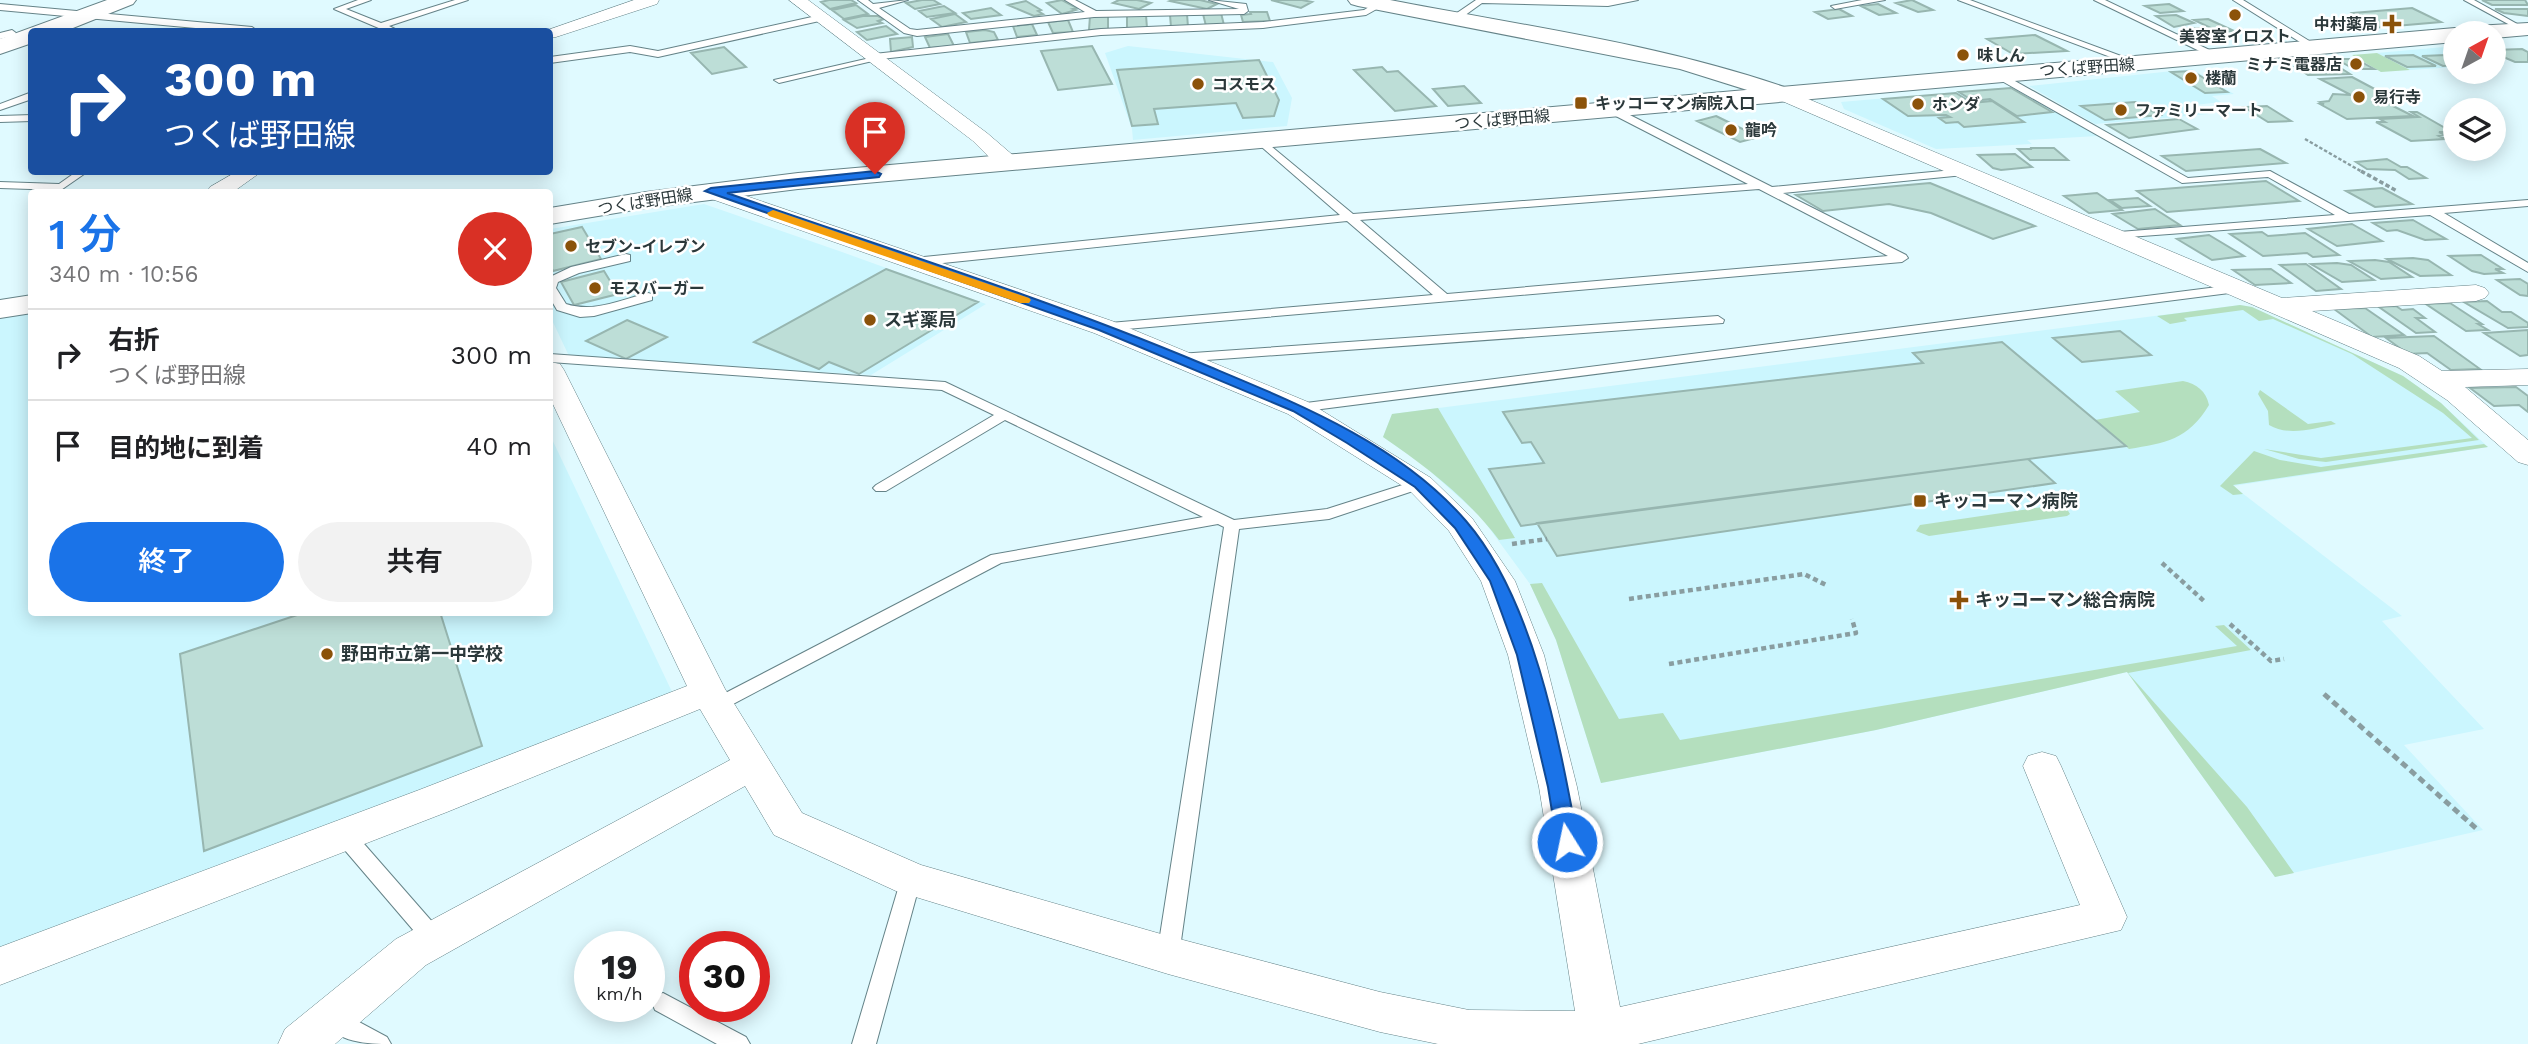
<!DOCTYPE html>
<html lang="ja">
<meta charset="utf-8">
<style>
body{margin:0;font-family:"Work Sans","Noto Sans JP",sans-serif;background:#f2f2f2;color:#202124;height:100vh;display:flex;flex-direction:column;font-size:26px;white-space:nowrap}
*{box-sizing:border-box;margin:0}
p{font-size:23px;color:#757577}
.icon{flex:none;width:38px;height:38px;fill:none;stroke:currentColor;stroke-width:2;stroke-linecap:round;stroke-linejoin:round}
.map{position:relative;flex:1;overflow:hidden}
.panel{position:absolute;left:28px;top:189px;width:525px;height:427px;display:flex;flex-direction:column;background:#fff;border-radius:7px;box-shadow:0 4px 18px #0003}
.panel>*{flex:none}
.top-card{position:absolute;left:28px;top:28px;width:525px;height:147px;border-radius:7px;box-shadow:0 4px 18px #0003;background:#1a4fa0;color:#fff;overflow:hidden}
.needle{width:46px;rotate:40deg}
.controls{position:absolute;left:2443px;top:21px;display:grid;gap:14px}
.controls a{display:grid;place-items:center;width:63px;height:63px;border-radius:50%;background:#fff;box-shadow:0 4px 18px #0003;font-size:35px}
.speed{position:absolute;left:574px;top:931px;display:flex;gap:14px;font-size:35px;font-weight:700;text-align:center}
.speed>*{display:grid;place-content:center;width:91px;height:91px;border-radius:50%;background:#fff;box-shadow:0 4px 18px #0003;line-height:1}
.speed small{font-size:18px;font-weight:400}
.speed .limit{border:10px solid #d22;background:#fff;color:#111}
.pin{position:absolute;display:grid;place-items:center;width:60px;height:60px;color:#fff;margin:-72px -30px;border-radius:50% 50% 50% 0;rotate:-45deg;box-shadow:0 0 7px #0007}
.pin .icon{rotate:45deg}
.me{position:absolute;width:77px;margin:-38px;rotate:350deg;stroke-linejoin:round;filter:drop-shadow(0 0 5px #0008)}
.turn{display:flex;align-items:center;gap:24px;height:147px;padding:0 21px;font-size:32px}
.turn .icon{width:91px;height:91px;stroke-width:2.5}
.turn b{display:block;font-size:49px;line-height:60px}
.round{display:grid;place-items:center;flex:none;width:74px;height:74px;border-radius:37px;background:#f2f2f2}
.headline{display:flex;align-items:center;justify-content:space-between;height:119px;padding:0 21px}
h1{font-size:42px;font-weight:600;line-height:52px;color:#1a73e8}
.button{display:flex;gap:14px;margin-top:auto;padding:14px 21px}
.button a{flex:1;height:80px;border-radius:42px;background:#1a73e8;color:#fff;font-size:28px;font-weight:600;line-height:80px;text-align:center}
.button a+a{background:#f2f2f2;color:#202124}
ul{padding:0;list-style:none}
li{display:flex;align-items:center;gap:21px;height:91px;padding:0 21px;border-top:2px solid #e0e0e0}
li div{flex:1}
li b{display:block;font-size:26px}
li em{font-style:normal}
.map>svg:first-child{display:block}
</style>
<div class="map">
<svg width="2528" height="1044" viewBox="0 0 2528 1044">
<rect width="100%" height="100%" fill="#e0faff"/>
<!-- built -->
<path fill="#cbf6fe" d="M1128,46L1273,62L1292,98L1287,126L1133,140L1132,129L1105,53Z
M2455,46V67L2410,70L2377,53Z
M2192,69L2234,94L2212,96L2221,102L2195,105L2209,114L2095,124L2029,86Z
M2014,87L2098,136L2027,140L2032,144L1936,149L1844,109L1841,102Z
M704,204L842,252L986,304L871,375L569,356L550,316V229Z
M2240,305L2252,307L2403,376L2441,403L2488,447L2233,486L2402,616L2382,621L2484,729L2404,745L2483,830L2275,877L2127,672L1876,730L1601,783L1556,640L1530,584L1481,517L1422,464L1383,437L1392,414Z
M31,311L32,612H550V435L674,696L0,948V316Z"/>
<!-- green -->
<path fill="#b4dfbe" d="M2377,53L2410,70L2381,72L2352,55Z
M2240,305L2252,307L2403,376L2441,403L2479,440L2326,462L2299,459L2264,449L2321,458L2472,438L2443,413L2352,354L2273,319L2259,321L2243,310L2184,318L2187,321L2170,324L2157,316Z
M2183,381C2197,384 2206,391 2209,405C2188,440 2165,443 2129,449L2095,420L2140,412L2115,391Z
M2260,390L2308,424L2331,421L2336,424C2315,428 2289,437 2269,425L2268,411L2258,394Z
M1438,408L1515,538L1499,540C1467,498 1427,467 1383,437L1392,414Z
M2484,444L2488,447L2233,485L2243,494L2233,495L2220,486L2254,451L2280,460L2321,467Z
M2056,505L2067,509L2070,514L2067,516L1929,536L1916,531L1920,525Z
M1542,583L1619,719L1663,713L1680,740L2237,646L2215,626L2224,625L2251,650L2128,673L2247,807L2294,873L2275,877L2127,672L1876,730L1601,783L1556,640L1530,584Z"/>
<!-- building -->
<path fill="#bdded7" stroke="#97b6b0" stroke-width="2" d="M829,0H851L856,3L830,9L821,2Z
M922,0H933L940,4L915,9L906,3Z
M1062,0L1077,8L1073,9L1076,10L1062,14L1047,3Z
M1119,0H1137L1151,3L1139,9L1113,3Z
M1173,0H1200L1217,4L1207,9L1170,1Z
M1271,0H1302L1312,2L1301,8Z
M1912,0L1933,10L1918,12L1896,3Z
M2482,0H2525L2528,5H2492Z
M1026,1L1041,10L1038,11L1043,14L1034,16L1008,5Z
M1878,4L1896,13L1879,15L1861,6Z
M2169,4L2183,11L2160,13L2145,6Z
M856,5L868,14L844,19L832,10Z
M944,6L955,13L927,17L919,11Z
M991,8L1001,15L971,19L963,13Z
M2412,8L2441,22L2372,28L2352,17H2361L2353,13Z
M1839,9L1852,16L1828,19L1815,12Z
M2495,9H2528V16L2504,13Z
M1250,12H1267L1270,21L1243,22L1241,15L1251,14Z
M1221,13L1224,25L1206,26L1203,14Z
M955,14L966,22L942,27L931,19Z
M1187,14L1188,27H1171L1170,15Z
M1146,15L1147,28L1127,29V16Z
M2176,15L2194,23L2174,27L2156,16Z
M863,16H878L884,19L878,21L882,23L857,28L844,20Z
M1090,16H1108V29L1089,30Z
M2208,19L2234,31L2219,32L2194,20Z
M1068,20L1073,32L1053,33L1048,22Z
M1032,24L1037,35L1017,37L1013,26Z
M886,26L897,34L867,40L857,32Z
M2204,28L2226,39L2206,40L2183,29Z
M985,30L994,32L998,40L970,43L966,32Z
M948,34L954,46L930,48L925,37Z
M2035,35L2067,51L2013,54L1987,39Z
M912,37L913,47L891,52L890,39Z
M1092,46L1112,84L1058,90L1041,51Z
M724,47L746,67L712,74L691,53Z
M2522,49L2528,52V62H2515L2494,53V50Z
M2413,55L2436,66L2407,67L2385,56Z
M2446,55L2455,58V65L2443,66L2422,56Z
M2336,59H2356L2374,69H2354Z
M1259,60L1279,100L1274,116L1243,118L1236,103L1154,109L1158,124L1132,126L1117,70Z
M2306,60H2328L2350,74L2308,75L2296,67H2318Z
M1382,67L1387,72L1398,71L1436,106L1395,111L1354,70Z
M2192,71L2227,92L2205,93L2171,72Z
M2352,77L2384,94H2380L2390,99L2381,100L2413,116L2347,119L2320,104H2324L2320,102L2329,101L2333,94L2351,95L2320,79Z
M1464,86L1481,103L1448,106L1433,89Z
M2011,88L2052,112L2017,116L1990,99L1973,101L1959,92Z
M1956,93L1972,103L1992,101L2024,122L1964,127L1958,122L1946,123L1939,118L1950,117L1946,115L1908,116L1883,99Z
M2135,102L2160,115L2105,120L2081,106Z
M2267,106L2291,121L2268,122L2244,107Z
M2411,112H2417L2452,132H2439L2445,135L2439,136L2446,139L2411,141L2376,122H2385L2380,119L2419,117Z
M1716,116L1759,137L1740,142L1697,121Z
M2179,119L2197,129L2129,138L2107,125Z
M2030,148H2054L2068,160H2030L2018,149H2032Z
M2260,149L2286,163L2186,171L2162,156Z
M2015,154L2032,167L2001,170L1993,168L1978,155Z
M2387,159L2401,167H2407L2426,178L2409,179L2395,170L2367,169L2356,162Z
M2266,181L2299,201L2167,212L2137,191Z
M1930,183L2035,226L1993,239L1931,213L1889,204L1823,211L1796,195Z
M2382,188L2412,204L2375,207L2346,191Z
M2097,193L2122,210L2089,213L2064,196Z
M2138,198L2150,206L2122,208L2110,200Z
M2155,209L2180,225L2138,229L2113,214Z
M2413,220L2446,239L2425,240L2397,230L2387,231L2373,223Z
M2352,224L2382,241L2337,246L2308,229Z
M582,227L601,259L553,271L550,265V234Z
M2262,232L2268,236L2305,233L2339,255L2313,257L2307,253L2263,256L2230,234Z
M2209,235L2244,256L2212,260L2177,239Z
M2481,255L2503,269H2495L2503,273L2484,274L2472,271L2449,256Z
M2413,258L2428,260L2451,275L2420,276L2387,259Z
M2375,260L2389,262L2412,277L2381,279L2349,261Z
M2337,263L2351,265L2374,280L2342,282L2311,264Z
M2306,264L2341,289L2316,291L2280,265Z
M886,269L978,302L859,374L829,362L819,369L754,342Z
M2271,269L2291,283L2255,285L2233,270Z
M604,271L618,294L574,305L561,282Z
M2520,279L2528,284V296L2520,295L2497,280Z
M2487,301L2502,312H2511L2528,323V327L2508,328L2464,302Z
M2450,303L2482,324H2478L2488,330L2466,331L2426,304Z
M2396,306L2402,310L2413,309L2425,318H2416L2435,332L2416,333L2379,307Z
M2365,308L2404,335L2372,337L2334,309Z
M627,320L667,337L626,359L586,341Z
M2528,330V355L2520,356L2484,333Z
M2120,331L2151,355L2082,362L2053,338Z
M2434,336L2480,369L2451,370L2427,353L2408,354L2386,338Z
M2002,342L2126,446L1521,526L1489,469L1544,463L1531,442L1522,443L1503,412L1923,363L1913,353Z
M2516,387L2528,396V412L2519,405L2494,406L2470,388Z
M2028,459L2055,483L1557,556L1537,523Z
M306,612H440L482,746L204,851L180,654Z"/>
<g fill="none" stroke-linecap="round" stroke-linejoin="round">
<!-- service casing -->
<g stroke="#658388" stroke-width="2">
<path id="service" d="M358,0H371L346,9L381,23L455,0H468L389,26L401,32H388L334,9Z
M858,0H868L873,4L908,0L879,8L910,29L917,30L1085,12L1065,0H1075L1096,11L1239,9L1209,0L1246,4L1248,11L1244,14L1094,17L917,36L904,33Z
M1476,0H1638L1608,6L1482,3L1457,21H1451V17Z
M1862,0H1885L1835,9L1831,6Z
M1958,0H1970L2140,63L2132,65Z
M2094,0H2105L2222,56L2214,58Z
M2233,0H2243L2319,47L2311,49Z
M2464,0H2474L2528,30L2521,31Z
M1379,1L1382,2V6L1366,15L1263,28L1101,35L881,59L779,83L774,80L870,58L874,54L1101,29L1263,22L1364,10Z
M0,4L252,27L256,30L239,32L0,10Z
M821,15L824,16V20L658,57L630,52L550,63V57L630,46L658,51Z
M12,30L16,33L15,35L0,39V33Z
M1993,72H1999L2188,178L2270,171L2349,214L2528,200V206L2444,213L2528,263V272L2430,215L2115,238V234L2119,232L2335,215L2268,177L2182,183L1993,76Z
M32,92V99L0,110V104Z
M1610,109H1618L1772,187L1964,169L1969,172L1964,175L1783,193L1906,255L1908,258L1902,262L1103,331L1096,327L1098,324L1433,295L1347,221L914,266L908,262L914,258L1340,215L1256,142L1255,140L1260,137L1353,214L1748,184L1610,113ZM1759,189L1888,256L1447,294L1360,220Z
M32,115V121L0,122V116Z
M76,172H87L61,190L0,188V182L59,184Z
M626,254L630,255V261L579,273L558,282L556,288L566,304C594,313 620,300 648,293L652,294V300L594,316L580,317L557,310L550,298V277L571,267Z
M2241,284L2245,285V291L1298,412L1291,408L1298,404Z
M1718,316L1724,320L1723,323L1179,362L1172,358L1179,354Z
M550,354L945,382L1234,520L1327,509L1415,481L1420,479L1428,484L1425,487L1329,519L1239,529L1179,955L1176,962L1168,964L1160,962L1157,955L1224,527L1218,524L1001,563L716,713L710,711L707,706L710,701L991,555L1203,517L1005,420L886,491H876L873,488L876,485L994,415L942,390L550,362Z
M344,827L351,829L442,933L445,939L442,945L434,948L426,945L337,841L334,835L337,829Z
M911,871L918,873L921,879L876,1044H852L901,879L904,873Z
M663,993L746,1037L750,1044H717L655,1010L652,1003L655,996Z
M335,1009L387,1037L391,1044C368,1044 335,1043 324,1019L327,1012Z"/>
</g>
<!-- minor casing -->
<g stroke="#658388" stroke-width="1">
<path id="minor" d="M634,0H659L657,4L556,37L550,38V32H542Z
M789,0H808L987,133L1015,157L1018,162L1015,167H999L973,141Z
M1782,88L2282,298L2476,285L2485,288L2489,293L2485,298L2476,301L2312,311L2419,356L2442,371L2528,369V385L2465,387L2528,440V465L2518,462L2447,400L2399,368L1775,98L1772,94Z
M236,172H261L233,192H207L210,187Z
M711,184L1112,321L1308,402L1431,478L1472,518L1515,581L1544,655L1577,787L1620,1007L2080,905L2023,766L2028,756L2042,752L2056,756L2061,766L2127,917L2121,930L1638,1044H1438L1380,1032L1168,974L896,891L774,835L745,786L426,965L335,1044H278L285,1029L396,939L730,760L700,709L447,812L0,985V947L419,790L687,686L550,398V362L560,364L564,370L725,689L802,813L921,865L1168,936L1380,992L1469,1010L1575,1011L1539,787L1508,655L1481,581L1449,531L1409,490L1288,414L1094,333L703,196L700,191L703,186Z"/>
</g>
<!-- tertiary casing -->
<g stroke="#658388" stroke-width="2">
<path id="tertiary" d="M107,0H136L133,4L63,32H32V43L0,54V39Z
M1348,0H1390C1524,26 1661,44 1790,89L1794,94L1790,99L1782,101L1680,69L1358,6L1351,4Z"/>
</g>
<!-- primary casing -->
<g stroke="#658388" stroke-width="2">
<path id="primary" d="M2528,23V35L2494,38V33H2455V42L798,189L646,208L550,224V208L646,192L798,173L2455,28L2464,33L2467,28L2475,26Z
M32,295V313L0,318V300Z"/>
</g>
<!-- path-far3 -->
<path stroke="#899da0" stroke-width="2.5" stroke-dasharray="3.5 2" stroke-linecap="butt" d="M2305,139L2364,173"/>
<!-- path-far2 -->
<path stroke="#899da0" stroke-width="3.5" stroke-dasharray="4.5 2.5" stroke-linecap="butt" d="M2361,171L2397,191"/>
<!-- path-far1 -->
<path stroke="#899da0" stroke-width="4.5" stroke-dasharray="5 3.5" stroke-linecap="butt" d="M1512,544L1547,539
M2162,563L2204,601
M1629,599L1804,574L1826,585
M2230,624L2271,661L2284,659
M1669,664L1856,633L1852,619"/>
<!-- path -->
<path stroke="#899da0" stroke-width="5" stroke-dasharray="7 4.5" stroke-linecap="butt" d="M2324,694L2478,830"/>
<!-- service -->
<use href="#service" fill="#fff" fill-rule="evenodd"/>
<!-- minor -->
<use href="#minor" fill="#fff" fill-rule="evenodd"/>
<!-- tertiary -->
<use href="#tertiary" fill="#fff" fill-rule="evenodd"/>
<!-- primary -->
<use href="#primary" fill="#fff" fill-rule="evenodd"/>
</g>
<!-- route -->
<path fill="#1a73e8" stroke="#114b97" stroke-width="2" d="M875,171L881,174L879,177L727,193C886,248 1048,299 1203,364C1296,403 1399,443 1466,521C1534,600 1559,740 1578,842L1575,847L1567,850L1560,847L1557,842L1548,787L1517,655L1490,581L1455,528L1415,487L1347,443L1293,411L1099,330L705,191L711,188Z"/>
<!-- slow -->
<path fill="#f59e0b" d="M773,210L1029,298L1031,300L1029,303H1020L769,216L767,213Z"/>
<!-- markers -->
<g fill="#8b5209" stroke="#fff" stroke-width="2.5">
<circle cx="2235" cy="15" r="7"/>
<path d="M2388.5 13.5h7v7h7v7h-7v7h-7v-7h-7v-7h7z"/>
<circle cx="1963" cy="55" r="7"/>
<circle cx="2356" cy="64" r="7"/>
<circle cx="2191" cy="78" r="7"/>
<circle cx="1198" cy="84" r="7"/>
<circle cx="2359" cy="97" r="7"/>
<rect x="1574" y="96" width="14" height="14" rx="3.5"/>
<circle cx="1918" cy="104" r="7"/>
<circle cx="2121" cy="110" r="7"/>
<circle cx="1731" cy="130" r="7"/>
<circle cx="571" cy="246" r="7"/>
<circle cx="595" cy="288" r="7"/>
<circle cx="870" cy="320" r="7"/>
<rect x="1913" y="494" width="14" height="14" rx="3.5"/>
<path d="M1955.5 589.5h7v7h7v7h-7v7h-7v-7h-7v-7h7z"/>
<circle cx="327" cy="654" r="7"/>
</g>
<g text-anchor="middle" stroke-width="5" stroke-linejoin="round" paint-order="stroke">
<!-- far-poi labels -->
<g font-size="16" font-weight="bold" fill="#2b383a" stroke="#fff" text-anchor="start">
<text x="2378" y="30" text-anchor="end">中村薬局</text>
<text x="2235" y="42" text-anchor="middle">美容室イロスト</text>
<text x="1977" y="61">味しん</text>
<text x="2342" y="70" text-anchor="end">ミナミ電器店</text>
<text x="2205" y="84">楼蘭</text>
<text x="1212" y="90">コスモス</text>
<text x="2373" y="103">易行寺</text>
<text x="1595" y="109">キッコーマン病院入口</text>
<text x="1932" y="110">ホンダ</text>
<text x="2135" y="116">ファミリーマート</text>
<text x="1745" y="136">龍吟</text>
<text x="585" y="252">セブン-イレブン</text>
<text x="609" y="294">モスバーガー</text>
</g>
<!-- far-street labels -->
<g font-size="16" fill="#2b383a" stroke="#fff">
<text transform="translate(2087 67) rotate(-4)" y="6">つくば野田線</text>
<text transform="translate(1502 119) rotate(-5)" y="6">つくば野田線</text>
<text transform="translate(645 201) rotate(-9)" y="6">つくば野田線</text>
</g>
<!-- poi labels -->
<g font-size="18" font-weight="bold" fill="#2b383a" stroke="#fff" text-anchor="start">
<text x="884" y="326">スギ薬局</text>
<text x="1934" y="507">キッコーマン病院</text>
<text x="1975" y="606">キッコーマン総合病院</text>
<text x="341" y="660">野田市立第一中学校</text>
</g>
</g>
</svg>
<div class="controls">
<a><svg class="needle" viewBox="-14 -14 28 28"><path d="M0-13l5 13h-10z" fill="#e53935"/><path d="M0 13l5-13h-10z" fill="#757577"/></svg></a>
<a><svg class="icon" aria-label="layers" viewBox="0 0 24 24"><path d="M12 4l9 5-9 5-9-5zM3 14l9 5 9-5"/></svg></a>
</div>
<div class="speed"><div>19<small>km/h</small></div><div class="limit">30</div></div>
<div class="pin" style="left:875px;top:174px;background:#d93025"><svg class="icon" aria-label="arrive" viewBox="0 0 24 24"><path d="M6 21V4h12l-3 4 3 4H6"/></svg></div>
<svg class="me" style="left:1567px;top:842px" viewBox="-20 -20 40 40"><circle r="17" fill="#1a73e8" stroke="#fff" stroke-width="3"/><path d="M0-11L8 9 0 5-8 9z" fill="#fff"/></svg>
<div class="top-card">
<div class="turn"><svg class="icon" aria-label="right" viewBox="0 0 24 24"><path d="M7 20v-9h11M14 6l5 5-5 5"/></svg><div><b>300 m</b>つくば野田線</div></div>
</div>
<section class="panel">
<div class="headline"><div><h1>1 分</h1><p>340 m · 10:56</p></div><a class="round" style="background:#d93025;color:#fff"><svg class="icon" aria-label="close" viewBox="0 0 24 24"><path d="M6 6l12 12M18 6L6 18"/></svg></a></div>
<ul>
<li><svg class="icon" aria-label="right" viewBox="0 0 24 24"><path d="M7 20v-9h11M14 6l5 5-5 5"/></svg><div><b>右折</b><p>つくば野田線</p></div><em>300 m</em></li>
<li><svg class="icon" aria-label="arrive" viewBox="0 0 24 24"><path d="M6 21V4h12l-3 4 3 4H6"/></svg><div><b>目的地に到着</b></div><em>40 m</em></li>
</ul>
<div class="button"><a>終了</a><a>共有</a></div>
</section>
</div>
